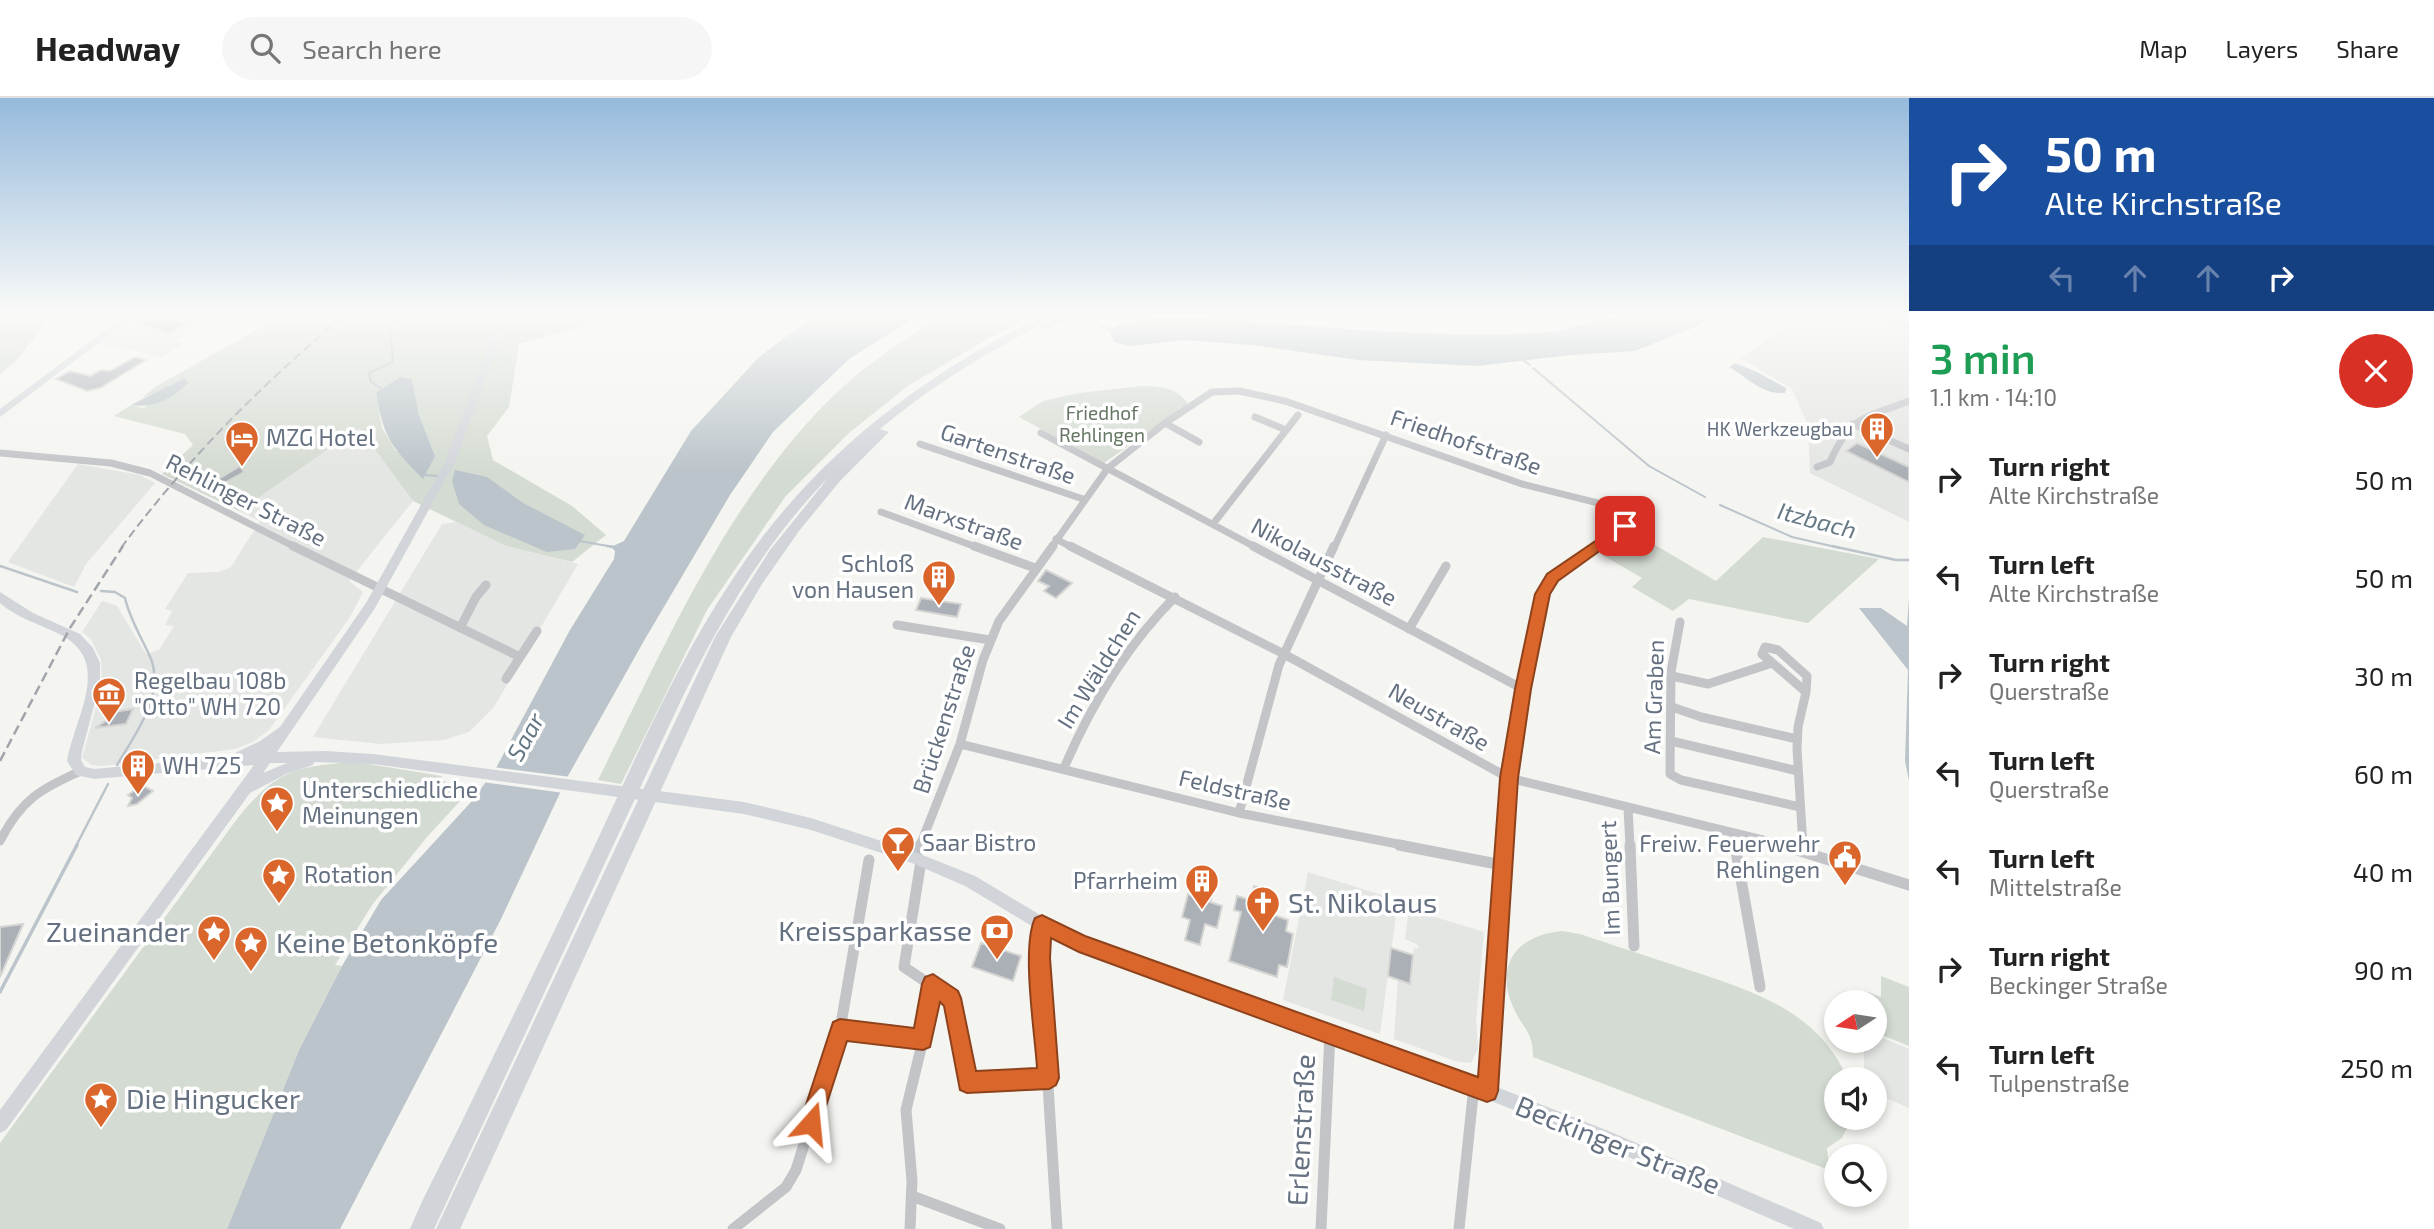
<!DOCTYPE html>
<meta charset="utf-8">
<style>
body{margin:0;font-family:"Exo 2",sans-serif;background:#f6f6f6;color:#222;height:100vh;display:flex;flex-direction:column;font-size:26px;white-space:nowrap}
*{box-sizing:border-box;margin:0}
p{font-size:23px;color:#767676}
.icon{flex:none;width:38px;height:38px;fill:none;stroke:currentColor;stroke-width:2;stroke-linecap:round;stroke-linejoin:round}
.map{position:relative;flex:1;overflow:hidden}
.panel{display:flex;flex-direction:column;background:#fff;width:525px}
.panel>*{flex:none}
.top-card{background:#1a4fa0;color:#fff;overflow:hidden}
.needle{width:46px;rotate:258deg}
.buttons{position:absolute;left:1824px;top:892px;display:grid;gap:14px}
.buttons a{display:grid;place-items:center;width:63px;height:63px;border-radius:50%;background:#fff;box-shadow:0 4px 10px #0003;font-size:35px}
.pin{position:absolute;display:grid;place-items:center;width:60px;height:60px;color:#fff;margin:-30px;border-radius:14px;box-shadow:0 4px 10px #0006}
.me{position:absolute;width:77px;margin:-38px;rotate:18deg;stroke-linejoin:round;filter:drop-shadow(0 0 5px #0008)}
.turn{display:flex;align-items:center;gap:24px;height:147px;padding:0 21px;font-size:32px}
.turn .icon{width:91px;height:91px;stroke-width:2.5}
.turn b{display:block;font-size:49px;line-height:60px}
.lanes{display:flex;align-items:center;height:66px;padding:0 21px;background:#0003;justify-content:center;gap:35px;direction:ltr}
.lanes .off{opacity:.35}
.round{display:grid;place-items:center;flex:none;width:74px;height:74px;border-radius:37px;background:#f6f6f6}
.overview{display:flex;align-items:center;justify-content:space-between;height:119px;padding:0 21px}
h1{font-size:42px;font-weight:600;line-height:52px;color:#1e9e55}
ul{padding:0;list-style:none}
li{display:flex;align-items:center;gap:21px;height:98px;padding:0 21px}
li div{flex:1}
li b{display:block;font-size:26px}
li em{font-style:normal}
header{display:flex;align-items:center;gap:42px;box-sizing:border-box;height:98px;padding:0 35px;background:#fff;border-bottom:2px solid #e0e0e0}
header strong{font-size:33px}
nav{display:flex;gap:38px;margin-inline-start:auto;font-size:24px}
.search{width:490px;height:63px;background:#f6f6f6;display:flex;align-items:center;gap:18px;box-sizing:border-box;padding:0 24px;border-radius:38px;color:#767676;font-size:26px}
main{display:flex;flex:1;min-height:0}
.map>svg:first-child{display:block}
</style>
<header>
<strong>Headway</strong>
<div class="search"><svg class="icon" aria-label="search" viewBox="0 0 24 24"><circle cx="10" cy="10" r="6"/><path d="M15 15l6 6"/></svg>Search here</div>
<nav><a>Map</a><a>Layers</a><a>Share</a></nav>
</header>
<main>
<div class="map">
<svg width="1909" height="1131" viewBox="0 0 1909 1131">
<rect width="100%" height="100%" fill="#f4f4f0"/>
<!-- built -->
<path fill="#e4e6e4" d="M138,216H167L198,224L175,243L183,245L163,259L99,245Z
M1784,216H1909V424L1810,375L1808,327L1792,291L1741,260L1787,228Z
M359,330L413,403L349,483L363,494L350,519L269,632L253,644L235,651L103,668L92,667L82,660L102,587L101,562L91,541L82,534L102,503L117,508L146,556L159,552L174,528L165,527L172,513L165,511L188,475L219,474L231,469L260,423L239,413Z
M78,366L140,377L155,385L86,466L74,489L8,464Z
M456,424L506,448L578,466L494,609L469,634L444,642L381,646L313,639L442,426Z
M1308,774L1398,802L1380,936L1283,902Z
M1409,811L1484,834L1476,923L1478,951L1471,965L1455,963L1394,941L1398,881L1410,885L1414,849L1418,851V847L1405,841Z
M1874,936L1909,951V1010L1874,995V982H1864V943H1874Z"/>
<!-- green -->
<path fill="#d4dbd2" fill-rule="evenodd" d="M0,216H53L16,263L0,276Z
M285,216H580L594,225L519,246L509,309L487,338L493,362L572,408L606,437L572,464L506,448L413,403L359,330L239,413L162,376L193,347L185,336L114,318L131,307L144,310L177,283L161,294L142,300L155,289ZM412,281L419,317L435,358L396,353L382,330L376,295Z
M944,216H1039L989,240L909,287L849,335L785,399L707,512L621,686L598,682C663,552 722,412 825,306C860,270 902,243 944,216Z
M1143,288C1161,289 1177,289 1188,306L1104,365L1019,319L1043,303L1079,295Z
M1628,431L1716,483L1763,439L1879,461L1808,525L1689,501L1673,513L1632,489L1642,480L1599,455Z
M356,664L442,678L439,683L474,688L427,739L372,807L335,867L342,868L299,952L227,1131H0V1045L234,725C274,674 292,668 356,664Z
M1562,833L1580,836C1617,848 1654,861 1692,873C1755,894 1820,914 1848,982H1836V1020H1852L1842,1040L1827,1050L1829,1072L1533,959C1533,933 1523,931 1513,909C1494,866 1518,837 1562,833Z
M1881,878L1909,889V948L1874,934V905H1868V894L1881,899Z
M1334,879L1367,891L1364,913L1331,902Z"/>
<!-- water -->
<path fill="#bbc4ca" d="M816,216H921L849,261L773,334L730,397L645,541L568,678L500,823L340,1131H227L299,952L342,868L381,802L472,703L496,670L570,532L614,461L615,453L611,449L624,443L691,333L759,259Z
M1626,216H1713L1695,229L1635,253L1570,257L1477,268L1358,262L1252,247L1185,242L1130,248L1114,244L1110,235L1115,228L1157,220H1196L1389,234L1488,237L1554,234Z
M1735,265L1757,274L1786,290L1785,295C1762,297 1747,279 1729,269Z
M400,279L412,281L419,317L435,358L423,381C391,348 384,341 376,295Z
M185,280L188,285C173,300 153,311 131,307Z
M455,372L487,379L523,405L585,437L575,451L547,454L484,427L459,406L452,383Z
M1909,501V683L1905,663L1908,572L1859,510H1881L1907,528Z"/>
<!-- pier -->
<path fill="#f4f4f0" d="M493,669L571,679L564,695L482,684Z"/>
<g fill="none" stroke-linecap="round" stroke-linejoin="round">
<!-- stream-far2 -->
<path stroke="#bbc4ca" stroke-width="2" d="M1073,221L1080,223
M1087,225L1092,226
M1099,228L1112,232
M1524,263L1530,267
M1533,270L1649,368L1705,399
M382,291L371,284L369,275L393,264L390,229L400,216
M424,377L438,378
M1720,407L1792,439L1840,450
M579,443L614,449"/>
<!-- stream-far1 -->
<path stroke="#bbc4ca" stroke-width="2.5" d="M607,448L614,449
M1832,448L1896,462H1909
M0,468L77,494
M101,493L115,494L125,500C130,522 142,540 151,561C165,598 135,636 117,667
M76,748L108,686"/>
<!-- stream -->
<path stroke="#bbc4ca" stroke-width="3.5" d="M0,894L77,747"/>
</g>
<!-- building -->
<path fill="#abb0b6" stroke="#d5d5d3" stroke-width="2" d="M146,216H161L189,225L170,235L133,224Z
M135,259L146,262L100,290L87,293L56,281L70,273L90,278L101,272L110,273Z
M1857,345L1909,369V384L1846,353Z
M240,368L244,374L219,388L212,385Z
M1046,472L1072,485L1056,500L1044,493L1049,488L1038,483Z
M921,500L961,506L957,519L916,512Z
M133,611L126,626L95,630L110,620L113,614Z
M142,687L153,693L137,706L128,708L132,700L128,697Z
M1254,788L1267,792L1262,813L1288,822L1286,833L1293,836L1287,869L1279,867L1277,879L1229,863L1241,814L1234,812L1237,798L1251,802Z
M1198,790L1213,795L1210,804L1222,808L1217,830L1205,826L1200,847L1185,842L1190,822L1182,819L1188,796L1196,799Z
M23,826L0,879V829Z
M981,845L1021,858L1013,883L972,869Z
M1391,850L1413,857L1410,886L1388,878Z"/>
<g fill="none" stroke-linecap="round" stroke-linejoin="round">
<!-- street-far2 -->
<path stroke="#c2c4c8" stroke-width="7" d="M1880,216L1909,227
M1255,319L1286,332
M1165,325L1199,344
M1853,326L1909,351
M1041,335L1257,450
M920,346L1083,401
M0,355L111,365L150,375L297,450
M1817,369L1830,364C1851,316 1864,321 1909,303
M881,414L979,450
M1213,426L1298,317
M1056,441L1073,450
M1051,450L1108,370L1165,325L1212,294L1239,293L1285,303L1522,386L1642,416
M1334,450L1386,337
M1595,450L1642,416"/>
<!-- street-far1 -->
<path stroke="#c2c4c8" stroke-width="9" d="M293,448L520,559
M974,448L1035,470
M1070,448L1284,556L1509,680L1788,748
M1253,448L1523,591
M1680,524L1671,574L1670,676L1681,682L1800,709
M897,527L990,542
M460,530L476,499L486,487
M1409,531L1446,468
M1765,549L1778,552L1807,578L1806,594L1762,556Z
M1672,578L1708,586L1772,565
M506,581L537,533
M1672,609L1701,619L1797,641
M1671,643L1798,673
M960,646L1239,715L1408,748
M1064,670C1091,607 1127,547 1175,499
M1628,710L1630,748
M1239,715L1279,567L1334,448
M1733,735L1735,748
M0,743C21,702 40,691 81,673
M920,748L960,646L983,562L999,523L1053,448
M1504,748L1509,680L1542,497L1552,480L1597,448
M1803,748L1797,651L1798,629L1806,594"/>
<!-- street -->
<path stroke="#c2c4c8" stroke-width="11" d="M1399,747L1502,767
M1630,747L1634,848
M1735,747L1760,889
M1781,747L1909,787
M1803,747V752
M915,760L920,747
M921,763L904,869L950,900L960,934L967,984L1049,980
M1042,826L1040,860L1057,1131
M840,932L923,942L906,1012L912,1083L910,1131
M923,942L933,886
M1487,993L1504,747
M912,1098L1000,1131
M733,1131L786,1089L796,1072L840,932L869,762
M1321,1131L1330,935
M1459,1131L1474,988"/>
<!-- secondary -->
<path fill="#d1d5da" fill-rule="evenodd" d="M127,216H137L0,319V311Z
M501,216H509L455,364L375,510L277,654L325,653L373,656L744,704L811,720L915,754L975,778L1047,821L1084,840L1474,980L1611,1034L1821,1125L1824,1131H1794L1601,1047L1474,996L1074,850L1037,831L965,788L912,765L811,732L744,716L373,666L314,664L313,667L286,676L250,695L6,1032L0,1035V1012L254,667L94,681L76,677L67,663C75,617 115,562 57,535C37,525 17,520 0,505V494L33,515L80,536L93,550L100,565V585L82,653L81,662L85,669L94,671L234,658L235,655L260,643L280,629L366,505L445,364ZM270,665H287L263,675Z"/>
<!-- highway -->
<path fill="#d1d5da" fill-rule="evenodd" d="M1045,216H1060L1045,225L1066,216H1081L1049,231H1041V227C984,256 930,289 880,331L889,334L840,383L799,433L762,486L731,539L460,1131H436L715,539L770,452L829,379C763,446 716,529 676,613L434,1131H410C426,1092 447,1055 465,1017C500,945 535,873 570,800C622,693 667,579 734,479C813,359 918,280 1045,216Z"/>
<!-- rail-far1 -->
<path stroke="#a1a5ab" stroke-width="2" stroke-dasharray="9 4.5" stroke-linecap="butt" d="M121,450C186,362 262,286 346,216"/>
<!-- rail -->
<path stroke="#a1a5ab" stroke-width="2.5" stroke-dasharray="10 5" stroke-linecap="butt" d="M0,663L70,530L123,448"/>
</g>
<!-- sky -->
<linearGradient id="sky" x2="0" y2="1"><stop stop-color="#96badc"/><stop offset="0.58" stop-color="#fafaf8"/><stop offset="1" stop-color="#fafaf8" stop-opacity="0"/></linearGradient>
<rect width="1909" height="374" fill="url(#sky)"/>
<!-- route -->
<path fill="#da662b" stroke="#8e421c" stroke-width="2" d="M1625,423L1630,425V431L1558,483L1550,496L1531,591L1518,680L1498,993L1495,1001L1487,1004L1079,854L1051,840L1050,860L1059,980L1056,987L1049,991L967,995L960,992L944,908L940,904L930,949L923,952L847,943L818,1033L811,1036L803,1033L800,1025L833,924L840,921L914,930L922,886L925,879L933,876L958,893L961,900L976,973L1037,970C1035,935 1021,850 1035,820L1042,817L1085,838L1478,979L1500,680L1515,591L1535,496L1547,476Z"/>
<!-- icons -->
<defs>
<g id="building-pin" transform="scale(1.75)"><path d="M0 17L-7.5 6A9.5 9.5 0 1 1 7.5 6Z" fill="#da662b" stroke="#fff"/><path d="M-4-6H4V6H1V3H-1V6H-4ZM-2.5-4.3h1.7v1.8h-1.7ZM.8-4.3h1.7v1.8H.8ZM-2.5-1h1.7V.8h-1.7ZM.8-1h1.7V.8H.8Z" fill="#fff"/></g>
<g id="hotel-pin" transform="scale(1.75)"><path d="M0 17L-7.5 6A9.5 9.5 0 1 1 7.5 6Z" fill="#da662b" stroke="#fff"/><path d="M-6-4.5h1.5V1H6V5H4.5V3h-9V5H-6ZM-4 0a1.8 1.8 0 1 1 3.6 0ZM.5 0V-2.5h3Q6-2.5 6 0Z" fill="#fff"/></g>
<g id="museum-pin" transform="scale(1.75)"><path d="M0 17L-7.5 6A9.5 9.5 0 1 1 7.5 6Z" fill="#da662b" stroke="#fff"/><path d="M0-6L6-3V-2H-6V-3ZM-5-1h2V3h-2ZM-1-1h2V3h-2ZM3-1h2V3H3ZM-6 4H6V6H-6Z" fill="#fff"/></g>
<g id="sight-pin" transform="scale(1.75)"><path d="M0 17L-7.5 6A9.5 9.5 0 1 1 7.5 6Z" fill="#da662b" stroke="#fff"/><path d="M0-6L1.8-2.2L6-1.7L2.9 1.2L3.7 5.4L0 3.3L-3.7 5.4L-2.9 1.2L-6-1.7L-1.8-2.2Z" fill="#fff"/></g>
<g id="bar-pin" transform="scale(1.75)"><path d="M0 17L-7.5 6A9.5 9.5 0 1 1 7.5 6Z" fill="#da662b" stroke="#fff"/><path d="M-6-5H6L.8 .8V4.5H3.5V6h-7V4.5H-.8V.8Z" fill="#fff"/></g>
<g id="civic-pin" transform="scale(1.75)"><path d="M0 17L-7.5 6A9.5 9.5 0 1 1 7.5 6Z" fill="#da662b" stroke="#fff"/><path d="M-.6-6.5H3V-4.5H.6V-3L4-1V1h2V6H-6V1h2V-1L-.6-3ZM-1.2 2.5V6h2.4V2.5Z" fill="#fff"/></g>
<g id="church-pin" transform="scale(1.75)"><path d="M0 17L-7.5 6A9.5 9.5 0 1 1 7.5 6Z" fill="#da662b" stroke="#fff"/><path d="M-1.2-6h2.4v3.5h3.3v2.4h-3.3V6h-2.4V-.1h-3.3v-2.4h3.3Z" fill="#fff"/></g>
<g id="bank-pin" transform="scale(1.75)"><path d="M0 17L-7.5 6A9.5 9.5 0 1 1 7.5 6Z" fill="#da662b" stroke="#fff"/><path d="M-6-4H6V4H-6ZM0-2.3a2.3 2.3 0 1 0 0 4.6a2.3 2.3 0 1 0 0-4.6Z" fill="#fff"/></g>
</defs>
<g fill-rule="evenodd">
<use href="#building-pin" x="1877" y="331"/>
<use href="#hotel-pin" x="242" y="340"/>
<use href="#building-pin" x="939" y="479"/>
<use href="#museum-pin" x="109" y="596"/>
<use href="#building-pin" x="138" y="668"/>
<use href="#sight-pin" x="277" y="705"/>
<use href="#bar-pin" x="898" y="745"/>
<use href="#civic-pin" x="1845" y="759"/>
<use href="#sight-pin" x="279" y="777"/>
<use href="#building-pin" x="1202" y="783"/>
<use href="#church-pin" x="1263" y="805"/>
<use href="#bank-pin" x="997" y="833"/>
<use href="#sight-pin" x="214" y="834"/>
<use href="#sight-pin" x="251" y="845"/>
<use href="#sight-pin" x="101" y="1001"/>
</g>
<g text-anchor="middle" stroke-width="7" stroke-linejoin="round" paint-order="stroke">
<!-- far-park labels -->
<g font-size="19" fill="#657763" stroke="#fff">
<text x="1102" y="322">Friedhof<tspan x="1102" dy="22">Rehlingen</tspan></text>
</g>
<!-- far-poi labels -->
<g font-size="19" fill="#657180" stroke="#fff" text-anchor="end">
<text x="1853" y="338">HK Werkzeugbau</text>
</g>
<!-- poi labels -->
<g font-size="23" fill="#657180" stroke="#fff" text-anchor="start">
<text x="266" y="348">MZG Hotel</text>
<text x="914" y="474" text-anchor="end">Schloß<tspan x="914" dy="26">von Hausen</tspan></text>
<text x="134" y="591">Regelbau 108b<tspan x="134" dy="26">"Otto" WH 720</tspan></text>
<text x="162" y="676">WH 725</text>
<text x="302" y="700">Unterschiedliche<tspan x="302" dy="26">Meinungen</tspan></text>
<text x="922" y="753">Saar Bistro</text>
<text x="1820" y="754" text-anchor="end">Freiw. Feuerwehr<tspan x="1820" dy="26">Rehlingen</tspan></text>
<text x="304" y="785">Rotation</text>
<text x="1178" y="791" text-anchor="end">Pfarrheim</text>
</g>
<!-- street labels -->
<g font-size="23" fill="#657180" stroke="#fff">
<text transform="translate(1466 344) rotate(19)" y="8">Friedhofstraße</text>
<text transform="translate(1008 356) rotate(19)" y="8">Gartenstraße</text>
<text transform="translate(246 402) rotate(27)" y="8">Rehlinger Straße</text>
<text transform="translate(964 424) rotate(20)" y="8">Marxstraße</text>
<text transform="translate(1324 464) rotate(28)" y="8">Nikolausstraße</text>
<text transform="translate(1099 571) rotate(-58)" y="8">Im Wäldchen</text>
<text transform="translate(1654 599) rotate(-88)" y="8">Am Graben</text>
<text transform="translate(1439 619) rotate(30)" y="8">Neustraße</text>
<text transform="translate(944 621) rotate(-72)" y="8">Brückenstraße</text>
<text transform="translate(1235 692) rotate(13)" y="8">Feldstraße</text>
<text transform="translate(1610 780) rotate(-92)" y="8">Im Bungert</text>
</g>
<!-- water labels -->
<g font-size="24" font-style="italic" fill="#657985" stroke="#fff">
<text transform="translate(1817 423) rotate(15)" y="8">Itzbach</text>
<text transform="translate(526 639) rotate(-61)" y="8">Saar</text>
</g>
<!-- near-poi labels -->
<g font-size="28" fill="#657180" stroke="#fff" text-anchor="start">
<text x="1288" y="815">St. Nikolaus</text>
<text x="972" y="843" text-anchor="end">Kreissparkasse</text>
<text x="190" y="844" text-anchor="end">Zueinander</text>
<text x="276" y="855">Keine Betonköpfe</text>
<text x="126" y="1011">Die Hingucker</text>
</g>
<!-- near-street labels -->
<g font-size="28" fill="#657180" stroke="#fff">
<text transform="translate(1301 1032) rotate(-87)" y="10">Erlenstraße</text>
<text transform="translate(1618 1047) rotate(22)" y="10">Beckinger Straße</text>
</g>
</g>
</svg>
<div class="buttons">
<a><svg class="needle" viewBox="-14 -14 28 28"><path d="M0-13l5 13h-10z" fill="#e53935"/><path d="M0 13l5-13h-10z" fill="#767676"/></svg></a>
<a><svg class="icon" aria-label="sound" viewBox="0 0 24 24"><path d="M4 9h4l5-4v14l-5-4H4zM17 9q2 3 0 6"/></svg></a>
<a><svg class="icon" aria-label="search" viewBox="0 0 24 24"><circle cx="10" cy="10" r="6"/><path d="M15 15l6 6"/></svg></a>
</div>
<div class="pin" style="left:1625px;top:428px;background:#d93025"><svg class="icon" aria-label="arrive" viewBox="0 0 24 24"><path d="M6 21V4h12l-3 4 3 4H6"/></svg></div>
<svg class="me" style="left:811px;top:1025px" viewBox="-20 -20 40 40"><path d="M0-17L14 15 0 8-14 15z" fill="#da662b" stroke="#fff" stroke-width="4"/></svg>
</div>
<section class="panel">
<div class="top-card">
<div class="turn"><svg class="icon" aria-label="right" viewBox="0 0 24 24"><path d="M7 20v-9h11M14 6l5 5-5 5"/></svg><div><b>50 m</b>Alte Kirchstraße</div></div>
<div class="lanes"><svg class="icon off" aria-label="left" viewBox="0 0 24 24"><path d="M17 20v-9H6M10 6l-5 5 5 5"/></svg><svg class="icon off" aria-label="ahead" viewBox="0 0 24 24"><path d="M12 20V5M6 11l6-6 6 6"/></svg><svg class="icon off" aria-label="ahead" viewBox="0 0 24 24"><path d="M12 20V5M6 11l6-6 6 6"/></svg><svg class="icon" aria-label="right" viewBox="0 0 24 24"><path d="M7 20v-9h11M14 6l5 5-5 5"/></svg></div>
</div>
<div class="overview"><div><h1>3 min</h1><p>1.1 km · 14:10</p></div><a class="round" style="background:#d93025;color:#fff"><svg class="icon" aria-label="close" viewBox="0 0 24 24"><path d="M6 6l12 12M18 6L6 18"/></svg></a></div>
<ul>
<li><svg class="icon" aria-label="right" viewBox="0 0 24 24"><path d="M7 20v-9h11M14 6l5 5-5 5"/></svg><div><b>Turn right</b><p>Alte Kirchstraße</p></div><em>50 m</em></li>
<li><svg class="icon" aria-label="left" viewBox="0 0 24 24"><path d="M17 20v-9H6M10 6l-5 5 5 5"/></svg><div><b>Turn left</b><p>Alte Kirchstraße</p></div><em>50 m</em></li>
<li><svg class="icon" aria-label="right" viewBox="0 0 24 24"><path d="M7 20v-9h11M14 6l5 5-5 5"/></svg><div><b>Turn right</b><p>Querstraße</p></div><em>30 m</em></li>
<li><svg class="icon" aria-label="left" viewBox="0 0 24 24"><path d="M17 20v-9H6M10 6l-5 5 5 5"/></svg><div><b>Turn left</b><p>Querstraße</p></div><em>60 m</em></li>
<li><svg class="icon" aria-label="left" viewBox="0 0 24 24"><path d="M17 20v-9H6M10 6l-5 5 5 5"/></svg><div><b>Turn left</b><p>Mittelstraße</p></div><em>40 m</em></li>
<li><svg class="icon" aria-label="right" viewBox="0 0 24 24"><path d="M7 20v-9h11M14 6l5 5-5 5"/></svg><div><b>Turn right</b><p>Beckinger Straße</p></div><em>90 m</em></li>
<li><svg class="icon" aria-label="left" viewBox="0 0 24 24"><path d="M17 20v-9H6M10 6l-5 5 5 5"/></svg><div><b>Turn left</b><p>Tulpenstraße</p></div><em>250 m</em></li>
</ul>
</section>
</main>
